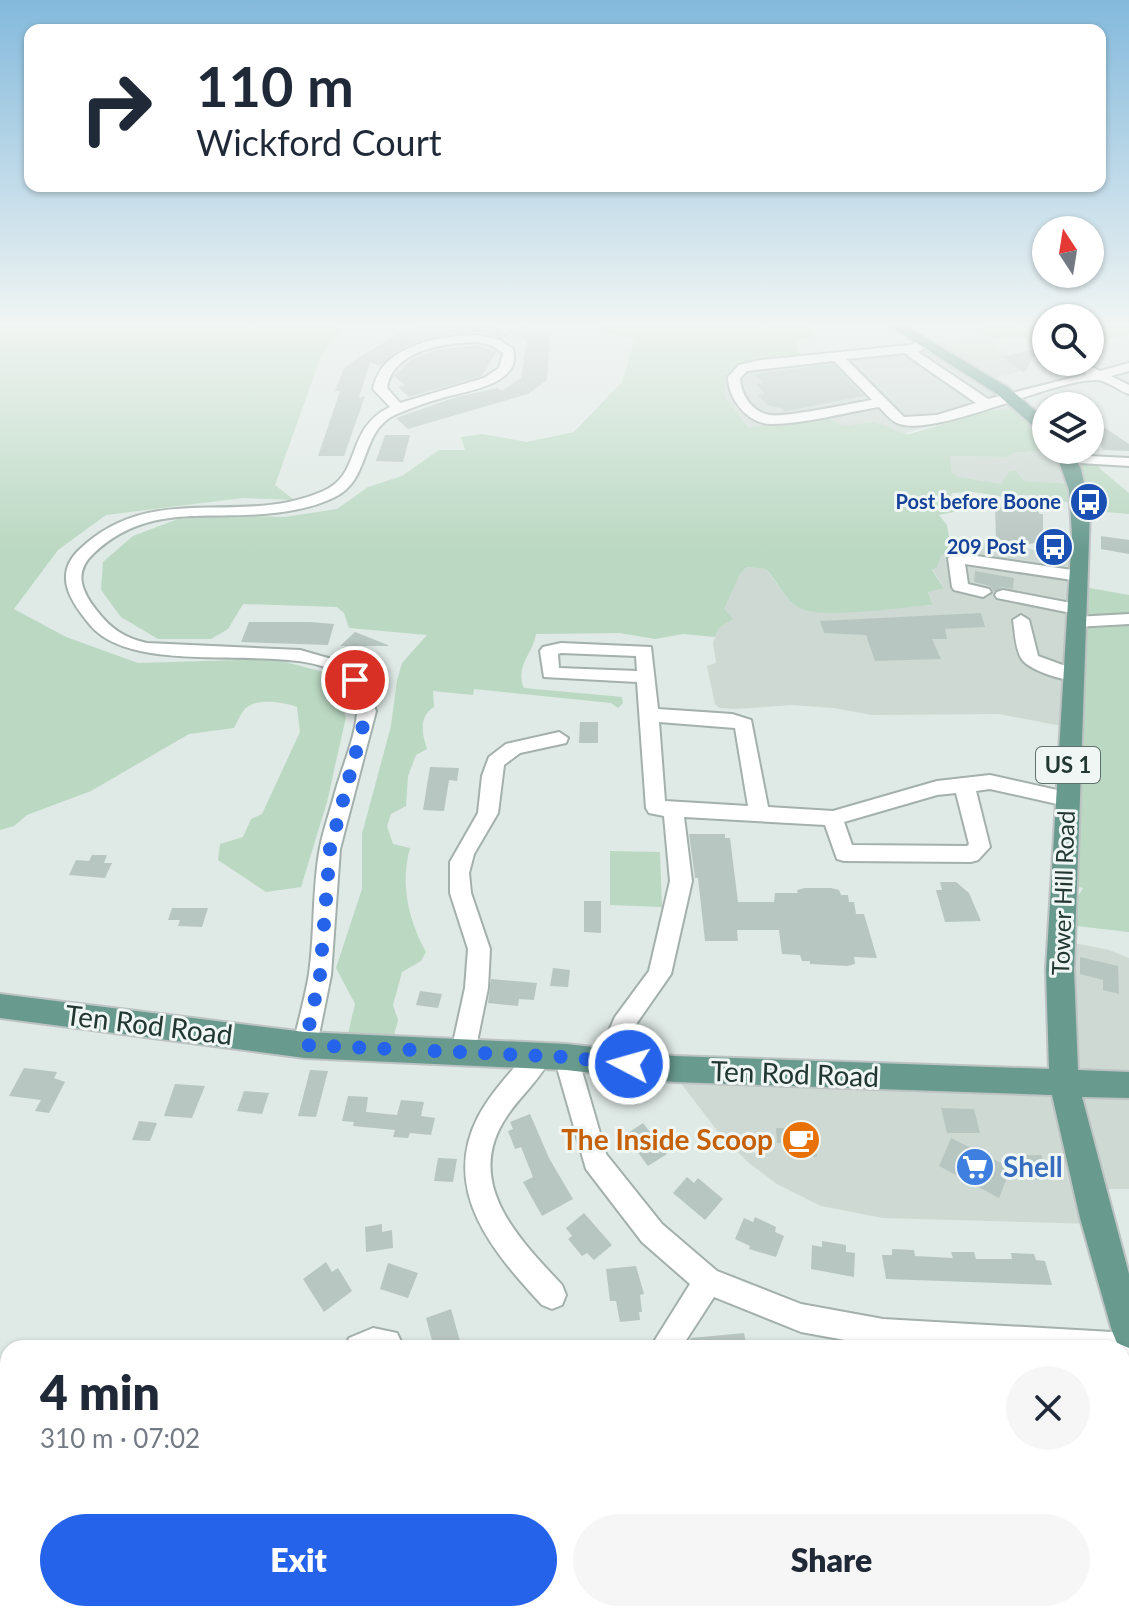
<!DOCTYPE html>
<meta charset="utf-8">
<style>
body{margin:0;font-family:Lato,sans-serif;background:#f6f6f7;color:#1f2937;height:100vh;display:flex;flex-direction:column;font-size:30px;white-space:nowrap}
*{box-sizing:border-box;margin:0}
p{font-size:26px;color:#747a83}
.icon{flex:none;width:44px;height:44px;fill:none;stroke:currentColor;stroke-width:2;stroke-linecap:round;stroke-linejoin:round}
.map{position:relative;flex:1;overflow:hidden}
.details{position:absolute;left:0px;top:1340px;width:1130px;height:282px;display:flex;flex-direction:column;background:#fff;border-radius:24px 24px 0 0;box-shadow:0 2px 6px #0004}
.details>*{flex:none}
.banner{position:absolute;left:24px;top:24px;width:1082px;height:168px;border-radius:16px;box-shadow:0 2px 6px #0004;background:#fff;color:#1f2937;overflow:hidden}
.needle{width:52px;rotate:348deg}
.fabs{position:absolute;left:1032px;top:216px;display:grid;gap:16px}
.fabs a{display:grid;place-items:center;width:72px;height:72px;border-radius:50%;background:#fff;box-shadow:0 2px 6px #0004;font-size:40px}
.pin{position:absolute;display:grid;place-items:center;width:68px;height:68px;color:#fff;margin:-34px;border:4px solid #fff;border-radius:50%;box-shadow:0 2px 8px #0007}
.me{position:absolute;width:88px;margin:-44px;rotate:276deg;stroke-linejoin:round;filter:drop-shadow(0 0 6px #0008)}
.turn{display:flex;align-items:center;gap:28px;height:168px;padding:0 40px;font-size:36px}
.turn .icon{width:104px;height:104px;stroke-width:2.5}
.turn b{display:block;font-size:56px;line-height:68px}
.round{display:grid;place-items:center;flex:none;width:84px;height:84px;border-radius:42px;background:#f6f6f7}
.head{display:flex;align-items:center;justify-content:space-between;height:136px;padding:0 40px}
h1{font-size:48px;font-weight:800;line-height:60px}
.action{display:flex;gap:16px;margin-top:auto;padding:16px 40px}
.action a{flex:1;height:92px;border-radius:48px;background:#2563eb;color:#fff;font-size:32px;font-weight:800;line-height:92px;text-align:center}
.action a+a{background:#f6f6f7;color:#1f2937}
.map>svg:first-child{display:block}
</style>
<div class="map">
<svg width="1129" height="1621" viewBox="0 0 1129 1621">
<rect width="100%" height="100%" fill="#dfe9e5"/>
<!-- built -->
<path fill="#ced9d4" d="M991,338L992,345L1030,369L987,380L1023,408L987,411L901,434L877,423L845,427L833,423L749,428L724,396L727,375L735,368L902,344Z
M1061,450L1077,484L1024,481L1019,477L1001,484L959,477L952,473L950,456L1007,457L1014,453Z
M952,537L1074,556L1067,727L999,714L872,715L834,708L791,705L737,709L719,708L715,704L707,666L716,663L713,643L719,628L732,619L723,610L740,574L747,567L766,569L787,598L805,610L838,612L933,605L928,591L944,587L932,569L941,555L950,551Z
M1069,942L1109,950L1129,958V1189H1110L1090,1198L1095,1224L883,1218L821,1206L777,1184L749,1163L722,1137L677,1078L1058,1096Z"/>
<!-- green -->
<path fill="#bad8c2" d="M0,323H345L321,356L275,485L294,500L243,498L106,515L58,550L14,609L66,637L138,663L273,659L324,672L346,717L327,802L301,887L266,892L218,860L220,844L243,837L251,819L262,814L300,732L297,707C284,702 254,697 244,710C240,715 237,722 234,728L189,734L91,791L27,815L14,826L0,830Z
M558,323H817L813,324L812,336L797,341L798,352L806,357L736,368L727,375L724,396L749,428L825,415C847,436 857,418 880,424C891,426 897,434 910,434L987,411L1023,408L1046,430V450H1053L1014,453L1007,457L950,456L952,473L959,477L1001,484L1010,471H1016L1024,481L1076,484L1069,459L1101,460L1099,468L1129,493V514L1083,510L1077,504L1030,495L1005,497L974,492L952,493L949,501L959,511L939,515L947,525L949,537H952L948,554L941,555L937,567L932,570L944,588L928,592L933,605C902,607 832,618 805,610C787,605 778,582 766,569L747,567L740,574L724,609L733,619L719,628L715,637L683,634L655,639L620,633L536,634C534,652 514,667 524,688L622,697L623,703L618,708L611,703L474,689L473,695L433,691L434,707C418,717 422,734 427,749L416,755L408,776L406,806L391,814L387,826L393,844L410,848C400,883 408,920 426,952L421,961L402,972L393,1005L398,1020L393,1039L348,1034L355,1004L336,968L362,889V834L391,726L397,680L402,663L427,635L349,628L344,613L337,607L243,604L228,629L211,639H158L121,617L101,590L103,562L133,536L178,519L229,515L285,517L337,509L368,487L402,476L439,450H465L461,437L482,434L527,442L574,432L622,382L635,339L608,333L590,324Z
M972,323H1046V344L1021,337L991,338Z
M1090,323H1129V334L1094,343L1090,341Z
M1078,586L1129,595V932L1076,926L1074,903L1083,888L1063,882Z
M610,851L660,852L662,907L610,905Z
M8,1573V1614H147L148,1621H0Z"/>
<!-- building -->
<path fill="#b8c6c1" d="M417,323L440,327L442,323H503L501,335L525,325L550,337L547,380L528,394L408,429L396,418L453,398L497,388L502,391L521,378L527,341L509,332L504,339L476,332L445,335L413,343L398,350L381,366L370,362L359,398L365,396L344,456H318L340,391H335L343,370L356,359Z
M476,345L496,352L482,376L409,397L398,387L405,385L394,376L411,360L436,350Z
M1039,348L1024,373L1002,357Z
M833,364L864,396L782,412L784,409L767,405L758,395L765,394L756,384L763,383L754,374Z
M1090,418L1129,444V451L1103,450Z
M385,435H410L403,462L376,461Z
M995,506L1039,508V514H1043V542L1029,544L996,539Z
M1101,536L1129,540V554L1101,549Z
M975,571L1014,578L1013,589L1002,587L994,592L990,586L974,582Z
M981,613L985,627L945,629L947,639H932L941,659L875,661L866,635L824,633L820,621Z
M249,622H310L334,624L328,645L241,642Z
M355,632L388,645V646H340Z
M580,722H598V743H579Z
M430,767L459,768L457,781L449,780L444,811L423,810Z
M689,834H725V838H730L738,902H774L775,893H798L797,890L805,888H831L839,890L841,895H848L849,902H854L856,914H864L877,958L854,957L855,964L847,966L810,964V961H802L800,955L782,954L779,930H737L738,941H705L698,878H695Z
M92,855H107L104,863H112L105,878L69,875L76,860L89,861Z
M940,882H956L969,893L981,921L945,922L936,890H942Z
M584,901H601V933L584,932Z
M172,908H208L202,927L178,926L180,920H168Z
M1080,957L1118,966L1119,994L1103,990V980L1080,974Z
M553,968L570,970L568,987L550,986Z
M491,979L537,983L534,1000L519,999L518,1006L488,1003Z
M420,991L442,994L438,1008L416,1005Z
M24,1068L57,1072L54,1078L65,1082L49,1113L35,1111L41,1100L9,1096Z
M310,1070L328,1071L316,1117L298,1116Z
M175,1084L205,1086L192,1118L164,1116Z
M244,1091L269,1093L262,1114L237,1111Z
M348,1096L368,1097L366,1112L397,1115L401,1100L424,1102L421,1116L435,1118L431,1135L410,1133L408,1138L393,1137L395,1130L353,1126L354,1122L342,1121Z
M941,1108L974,1109L980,1133H947Z
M530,1114L549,1158L573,1199L542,1216L523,1182L533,1177L521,1147L515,1149L508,1131L513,1129L510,1122Z
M139,1121L157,1123L150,1141L132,1140Z
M643,1123L649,1131L654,1128L667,1145L662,1148L667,1154L648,1166L625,1135Z
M776,1128L813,1129L817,1157L793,1155L792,1144L777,1143Z
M951,1138L1011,1168L999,1198L939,1166Z
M1019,1155H1041L1049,1179L1027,1180Z
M438,1158L457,1159L453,1182L434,1181Z
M687,1177L694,1183L698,1178L723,1199L705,1220L673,1193Z
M584,1213L612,1245L594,1260L587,1253L582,1256L568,1239L572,1236L566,1228Z
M755,1217L776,1227L775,1232L784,1236L776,1257L749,1249L750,1246L735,1239L744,1218L753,1222Z
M382,1224V1232L392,1230L393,1248L366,1252L365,1227Z
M822,1241L846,1245V1252L855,1253L854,1277L811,1269L812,1245L822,1247Z
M892,1249L914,1250L915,1256L953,1258L951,1252H974L976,1259H1012L1011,1253L1034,1254L1036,1260L1045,1261L1052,1285L886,1279L882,1255H892Z
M326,1262L332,1272L338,1268L352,1291L324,1312L303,1279Z
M388,1263L418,1273L408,1298L380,1289Z
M636,1266L644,1294L640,1295L642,1312H639L640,1320L620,1322L616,1301H610L606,1269Z
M451,1309L460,1341L434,1348L426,1318Z
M744,1333L747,1348H685L691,1338Z"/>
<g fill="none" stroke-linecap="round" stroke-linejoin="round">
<!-- minor casing -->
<g stroke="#a3b0ac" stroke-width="4">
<path id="minor" d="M476,335L500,340L513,349C523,385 465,391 442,398C427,402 411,408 397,414C359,430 372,479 335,497C313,508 288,512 264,514C200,519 144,505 93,554C73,573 82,592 97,611C111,629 125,638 147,643L300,650L349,664L364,680L376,711L340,849L331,975L317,1045L313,1052L305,1055L297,1052L293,1045C298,1022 305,998 309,974C315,932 312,889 320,847C324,828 331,808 336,789C343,765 355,738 357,713C358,706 352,692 348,685C321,632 142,685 91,626C71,602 52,575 80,549C153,480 239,527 321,492C364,475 343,430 390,407L373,389C382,345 439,336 476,335ZM476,342L491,345L503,353L499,368L484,378L400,403L387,388C393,350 444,343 476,342Z
M926,340L932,344L918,352L988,399L1087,374L1067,362H1083L1100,371L1129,363V371L1111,376L1129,385V394C1119,391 1106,379 1095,380C1048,381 933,439 897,423C890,420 884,412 879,407C846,412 805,424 771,424C748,424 728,399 728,377L739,365L761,360L910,345ZM906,353L908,356L976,403L937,415L904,417L846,359ZM834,361L872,400C853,403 785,418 770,415C752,412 741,395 740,378L747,371Z
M1068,455L1129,458V466L1063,462V456Z
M956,553L1079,571L1087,576L1079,581L965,564L968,584L989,589L991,592L983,597L954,590L952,587L948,558Z
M1003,590L1076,604L1084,609L1076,614L997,598L995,595L997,592Z
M1129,614V624L1075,627L1067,622L1075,617Z
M1021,615L1029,620L1038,656L1079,671L1082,675L1079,679C1066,683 1028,670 1021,658C1015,647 1015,632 1013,620Z
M561,643L651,647L658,709L732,714L751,720L768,807L833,811L937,781L990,775L1066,792L1073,794L1076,799L1073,804L1066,806L990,789L976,791L990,847L978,860L971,862L844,861L837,859L825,825L684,817L692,881L671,974L632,1030L616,1070L607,1073L598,1070L595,1062L615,1017L649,971L670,881L664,816L649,813L646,808L637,682L544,677L540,651L543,647ZM561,653L636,656L637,671L559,668L558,654ZM659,722L735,728L748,806L665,801ZM956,793L969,844L967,846L852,845L844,822L937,795Z
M559,732L568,738L566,743L520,753L504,765L498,813L474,854L469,873L471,893L490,949L488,988L475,1052L471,1059L463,1063L455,1059L451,1052L465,988L468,949L450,893V862L478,813L482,776L489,757L506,744Z
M539,1046L548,1049L551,1057C541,1079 520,1096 507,1116C462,1182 518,1238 562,1285L566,1295L562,1305L552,1309L542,1305C494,1253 440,1191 478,1117C491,1092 512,1071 530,1049Z
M566,1046L575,1049L578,1057L606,1154L662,1224L717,1271L801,1304L883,1319L1129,1333V1361H1122V1348L883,1347L801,1332L714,1297L681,1348H650L690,1284L642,1242L586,1169L554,1057L557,1049Z
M373,1328L397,1333L404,1348H345L349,1338Z
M376,1614H410L411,1621H377Z
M669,1614H704L707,1621H672Z"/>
</g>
<!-- major casing -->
<g stroke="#bdc3c2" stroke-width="4">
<path id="major" d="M885,323H901L1009,388L1046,420V434L1040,432L997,394Z
M1055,450H1071L1081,469L1090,511L1074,970L1078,1070L1129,1072V1098L1082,1097L1129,1274V1348L1117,1343L1112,1331L1080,1218L1052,1095L674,1082L566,1070L305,1058L0,1018V994L305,1032L566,1044L674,1056L1049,1069L1046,970L1072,534L1069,490Z"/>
</g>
<!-- minor -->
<use href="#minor" fill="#fff" fill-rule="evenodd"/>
<!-- major -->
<use href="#major" fill="#689a8e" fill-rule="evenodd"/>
</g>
<!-- sky -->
<linearGradient id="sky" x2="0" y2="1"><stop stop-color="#83b9dc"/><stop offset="0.59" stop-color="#f1f5f3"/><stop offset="1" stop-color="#f1f5f3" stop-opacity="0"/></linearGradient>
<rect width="1129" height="550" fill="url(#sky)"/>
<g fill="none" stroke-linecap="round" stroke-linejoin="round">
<!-- route -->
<path stroke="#2563eb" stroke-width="14" stroke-dasharray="0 25.2" d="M355,680L367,711L330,849L320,975L305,1045L566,1057L629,1064"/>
</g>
<!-- icons -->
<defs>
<g id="bus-disc" transform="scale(2)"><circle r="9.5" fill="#1a4fb4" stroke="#eff6f3"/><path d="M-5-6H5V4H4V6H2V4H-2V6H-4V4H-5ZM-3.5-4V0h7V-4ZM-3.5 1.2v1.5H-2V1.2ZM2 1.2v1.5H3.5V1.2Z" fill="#fff"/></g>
<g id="cafe-disc" transform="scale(2)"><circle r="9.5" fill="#e8710a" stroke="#eff6f3"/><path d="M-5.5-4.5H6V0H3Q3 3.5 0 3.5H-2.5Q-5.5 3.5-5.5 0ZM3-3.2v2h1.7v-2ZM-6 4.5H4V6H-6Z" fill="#fff"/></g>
<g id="supermarket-disc" transform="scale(2)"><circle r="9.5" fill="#3f7fe0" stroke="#eff6f3"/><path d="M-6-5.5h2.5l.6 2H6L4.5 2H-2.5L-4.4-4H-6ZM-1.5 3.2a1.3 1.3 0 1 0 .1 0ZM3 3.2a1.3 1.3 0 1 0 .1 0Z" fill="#fff"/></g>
</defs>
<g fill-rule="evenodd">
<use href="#bus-disc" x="1089" y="502"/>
<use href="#bus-disc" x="1054" y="547"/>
<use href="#cafe-disc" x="801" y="1140"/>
<use href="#supermarket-disc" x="975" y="1167"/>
</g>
<g text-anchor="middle" stroke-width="6" stroke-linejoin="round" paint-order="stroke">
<!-- far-transit labels -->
<g font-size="20" font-weight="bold" fill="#164399" stroke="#eff6f3" text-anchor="end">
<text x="1061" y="509">Post before Boone</text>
<text x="1026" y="554">209 Post</text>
</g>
<!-- shield labels -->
<rect fill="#eff6f3" stroke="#60706c" stroke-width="2" x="1036" y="747" width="64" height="36" rx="6"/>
<g font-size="22" font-weight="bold" fill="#223732">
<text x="1068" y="773">US 1</text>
</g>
<!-- street labels -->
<g font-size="24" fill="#223732" stroke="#eff6f3">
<text transform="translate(1064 893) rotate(-88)" y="8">Tower Hill Road</text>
</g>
<!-- near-street labels -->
<g font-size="28" fill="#223732" stroke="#eff6f3">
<text transform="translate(149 1025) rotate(7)" y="10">Ten Rod Road</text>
<text transform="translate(795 1074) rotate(2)" y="10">Ten Rod Road</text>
</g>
<!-- near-food labels -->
<g font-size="28" font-weight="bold" fill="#c56008" stroke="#eff6f3" text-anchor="end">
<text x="773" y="1150">The Inside Scoop</text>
</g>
<!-- near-shop labels -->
<g font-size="28" font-weight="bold" fill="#366cbe" stroke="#eff6f3" text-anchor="start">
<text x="1003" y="1177">Shell</text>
</g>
</g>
</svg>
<div class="fabs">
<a><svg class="needle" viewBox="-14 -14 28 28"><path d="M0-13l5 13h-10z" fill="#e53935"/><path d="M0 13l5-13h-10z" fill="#747a83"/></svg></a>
<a><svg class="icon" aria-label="search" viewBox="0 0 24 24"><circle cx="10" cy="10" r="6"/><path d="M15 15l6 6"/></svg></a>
<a><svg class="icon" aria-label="layers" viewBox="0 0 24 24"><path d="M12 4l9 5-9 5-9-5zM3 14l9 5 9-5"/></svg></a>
</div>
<div class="pin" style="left:355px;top:680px;background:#d93025"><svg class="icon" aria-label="arrive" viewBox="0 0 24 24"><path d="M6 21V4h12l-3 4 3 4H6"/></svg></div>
<svg class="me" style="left:629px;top:1064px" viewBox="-20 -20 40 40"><circle r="17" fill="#2563eb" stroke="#fff" stroke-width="3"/><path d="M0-11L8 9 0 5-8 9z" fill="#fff"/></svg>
<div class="banner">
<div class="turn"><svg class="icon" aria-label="right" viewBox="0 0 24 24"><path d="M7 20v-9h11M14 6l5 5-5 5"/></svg><div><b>110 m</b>Wickford Court</div></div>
</div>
<section class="details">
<div class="head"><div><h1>4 min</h1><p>310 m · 07:02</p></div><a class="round"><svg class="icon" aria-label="close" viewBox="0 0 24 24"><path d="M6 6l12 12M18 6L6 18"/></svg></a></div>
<div class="action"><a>Exit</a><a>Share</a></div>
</section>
</div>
